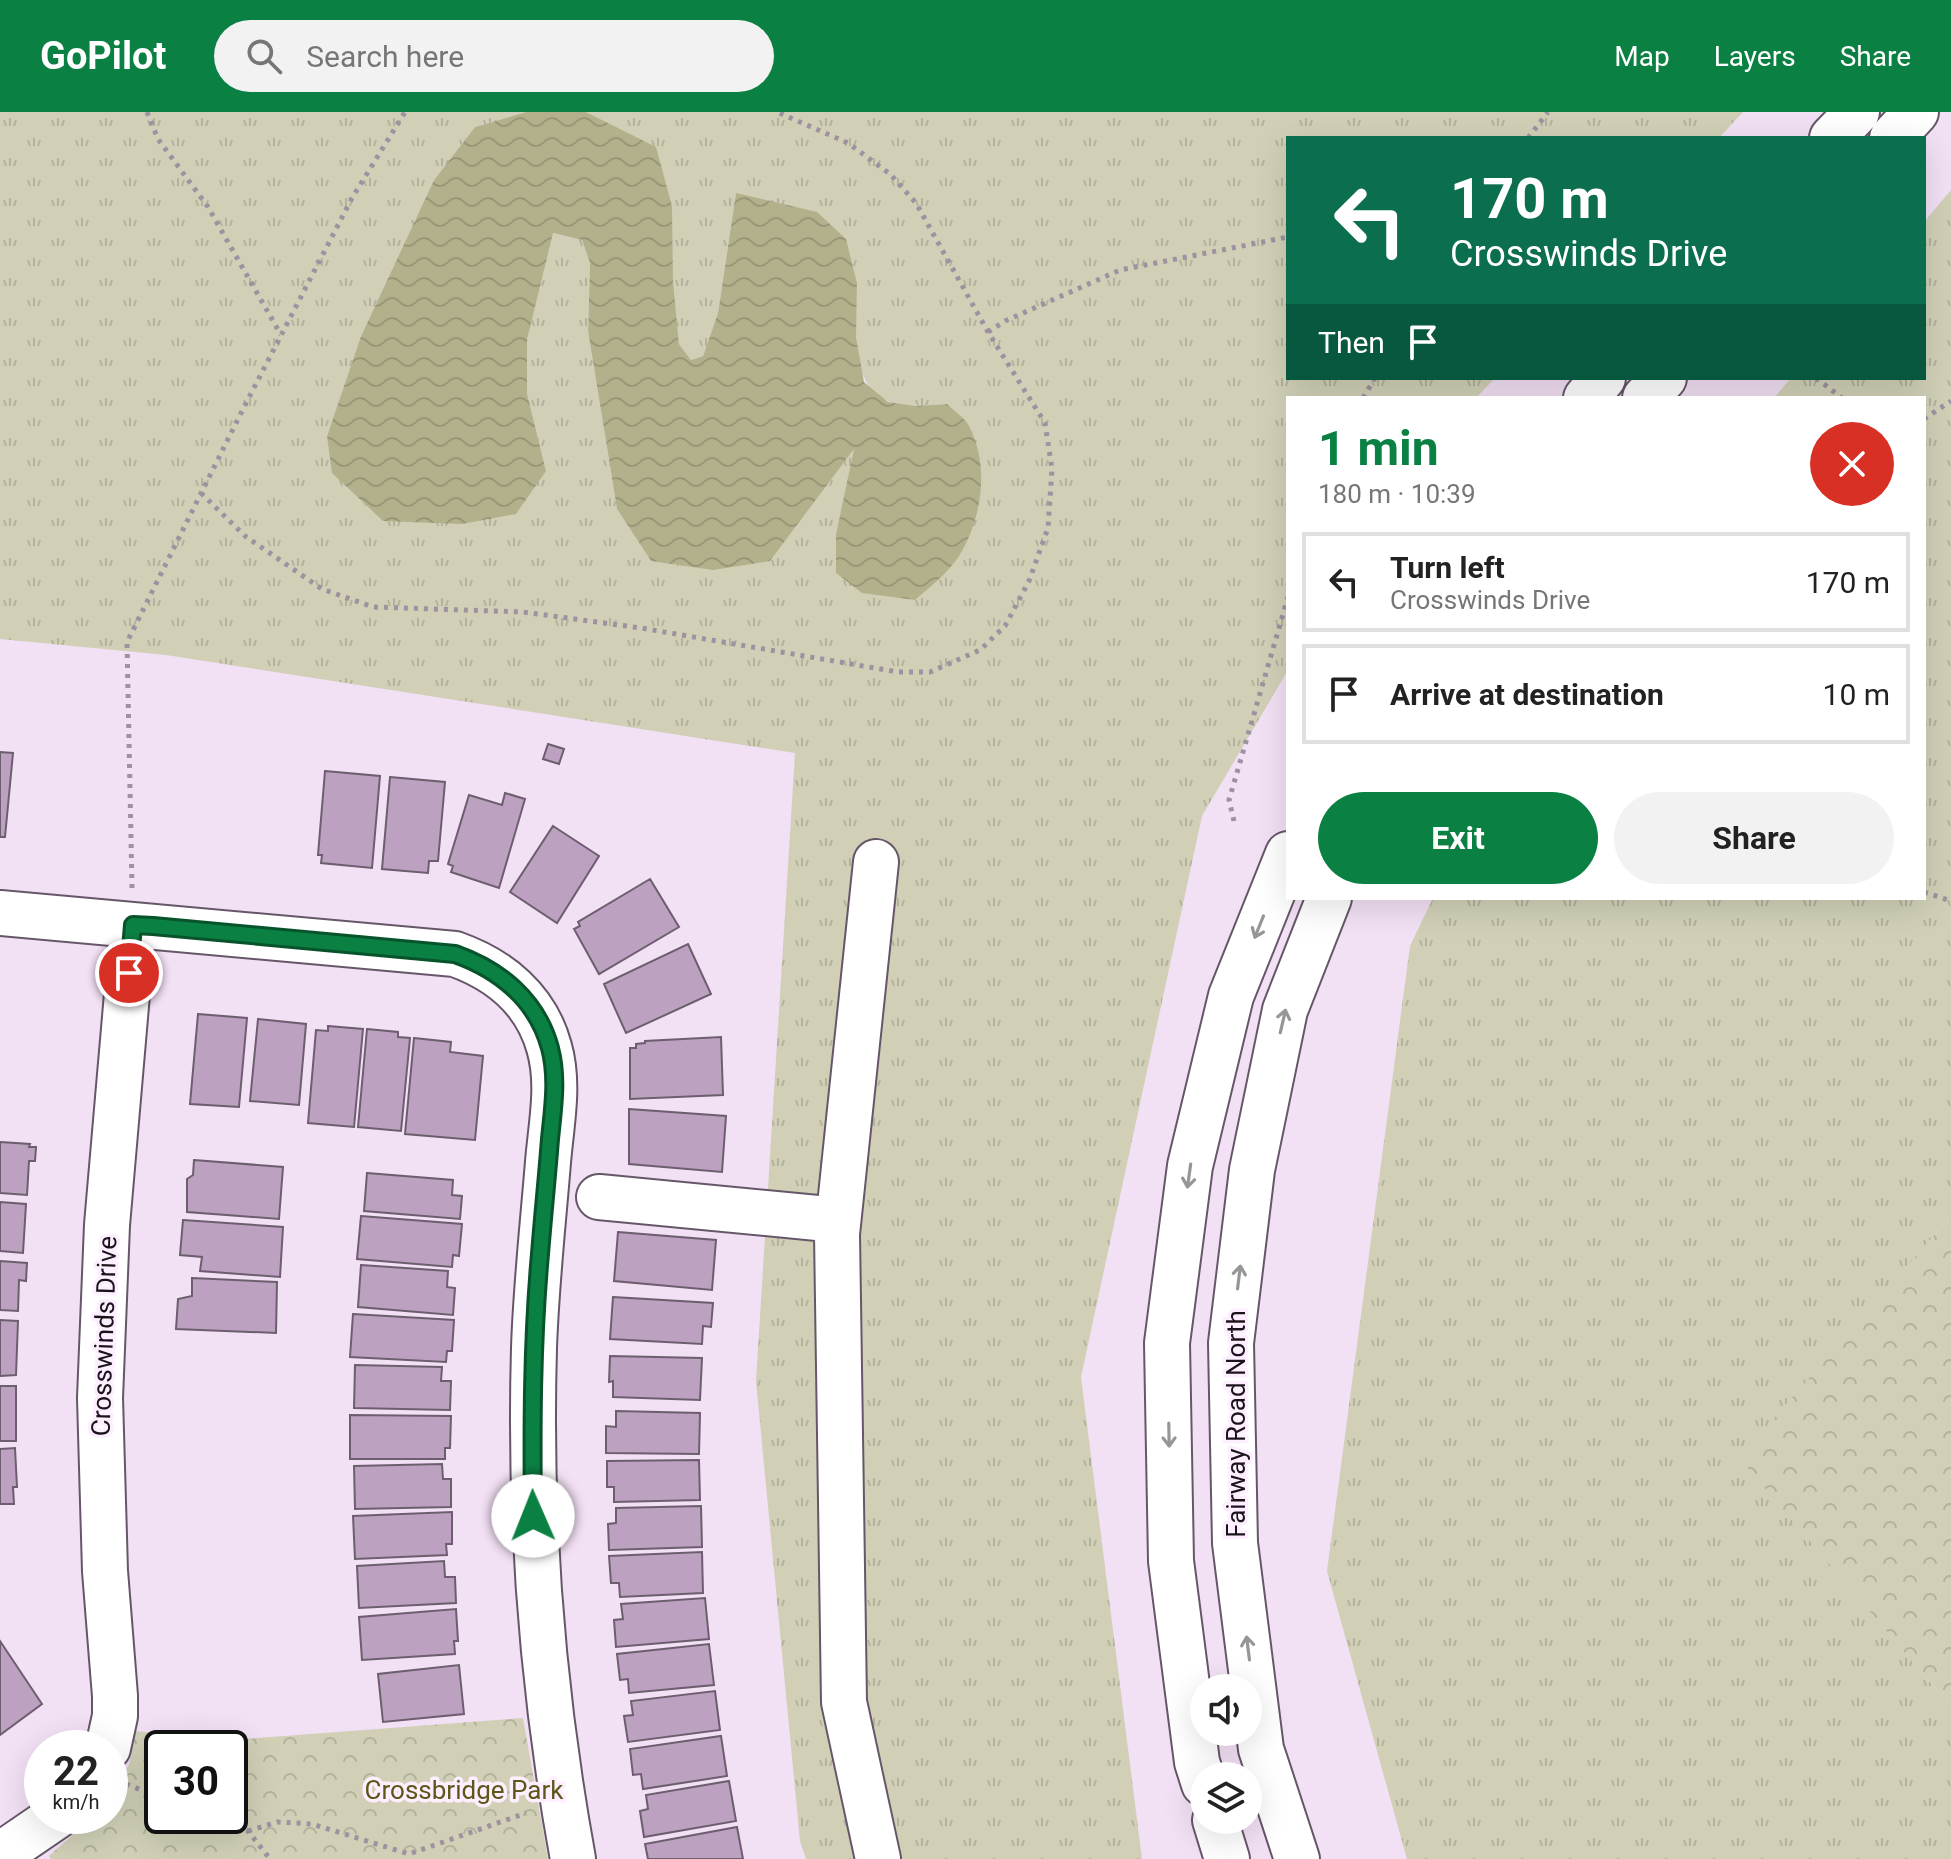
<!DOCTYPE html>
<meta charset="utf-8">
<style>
body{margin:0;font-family:Roboto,sans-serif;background:#f2f2f2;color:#222;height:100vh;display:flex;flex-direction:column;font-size:30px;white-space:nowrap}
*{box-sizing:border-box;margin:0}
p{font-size:26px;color:#767676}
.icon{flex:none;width:44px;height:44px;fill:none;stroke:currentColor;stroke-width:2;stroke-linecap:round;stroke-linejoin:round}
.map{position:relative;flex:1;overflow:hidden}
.drawer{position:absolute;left:1286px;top:284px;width:640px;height:504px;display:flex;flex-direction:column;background:#fff;border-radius:0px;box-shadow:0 8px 32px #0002}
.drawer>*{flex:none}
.hud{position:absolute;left:1286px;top:24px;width:640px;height:244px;border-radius:0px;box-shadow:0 8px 32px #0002;background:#0b6e4f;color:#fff;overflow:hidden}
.controls{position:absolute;left:1190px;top:1562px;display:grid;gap:16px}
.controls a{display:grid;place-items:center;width:72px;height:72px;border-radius:50%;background:#fff;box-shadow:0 8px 32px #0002;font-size:40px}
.speed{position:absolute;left:24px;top:1618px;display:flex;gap:16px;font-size:40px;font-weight:700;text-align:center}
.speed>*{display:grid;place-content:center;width:104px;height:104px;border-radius:50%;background:#fff;box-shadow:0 8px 32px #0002;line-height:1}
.speed small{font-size:20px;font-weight:400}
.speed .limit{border:4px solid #111;border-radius:12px;background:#fff;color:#111}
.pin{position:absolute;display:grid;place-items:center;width:68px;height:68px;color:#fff;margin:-34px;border:4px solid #fff;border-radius:50%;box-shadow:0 2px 8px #0007}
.me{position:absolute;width:88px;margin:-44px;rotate:359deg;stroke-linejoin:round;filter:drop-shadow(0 0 6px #0008)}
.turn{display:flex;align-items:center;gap:28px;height:168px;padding:0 32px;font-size:36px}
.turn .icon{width:104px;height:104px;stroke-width:2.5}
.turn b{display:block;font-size:56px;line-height:68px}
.then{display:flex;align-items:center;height:76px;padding:0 32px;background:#0003;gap:16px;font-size:30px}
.round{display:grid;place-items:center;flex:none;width:84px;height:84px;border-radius:42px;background:#f2f2f2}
.headline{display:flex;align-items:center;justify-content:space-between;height:136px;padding:0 32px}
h1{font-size:48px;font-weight:700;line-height:60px;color:#0b8043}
.action{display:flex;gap:16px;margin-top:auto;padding:16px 32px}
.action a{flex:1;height:92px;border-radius:48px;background:#0b8043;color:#fff;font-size:32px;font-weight:700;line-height:92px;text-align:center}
.action a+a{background:#f2f2f2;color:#222}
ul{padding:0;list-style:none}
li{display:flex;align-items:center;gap:24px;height:100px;margin:0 16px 12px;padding:0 16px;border:4px solid #e0e0e0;border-radius:0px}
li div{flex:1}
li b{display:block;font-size:30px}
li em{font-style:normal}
header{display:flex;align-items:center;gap:48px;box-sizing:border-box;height:112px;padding:0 40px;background:#0b8043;color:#fff}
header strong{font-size:38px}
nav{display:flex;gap:44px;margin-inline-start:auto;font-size:28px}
.search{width:560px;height:72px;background:#f2f2f2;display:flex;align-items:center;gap:20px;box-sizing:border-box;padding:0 28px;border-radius:44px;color:#767676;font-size:30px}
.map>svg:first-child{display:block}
</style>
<header>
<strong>GoPilot</strong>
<div class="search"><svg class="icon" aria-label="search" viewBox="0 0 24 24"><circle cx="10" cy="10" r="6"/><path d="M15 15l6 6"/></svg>Search here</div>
<nav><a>Map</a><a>Layers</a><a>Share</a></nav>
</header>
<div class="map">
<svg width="1951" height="1747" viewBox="0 0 1951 1747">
<defs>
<pattern id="grass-tufts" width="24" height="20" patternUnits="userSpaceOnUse" patternTransform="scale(2)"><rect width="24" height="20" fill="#d1d0b7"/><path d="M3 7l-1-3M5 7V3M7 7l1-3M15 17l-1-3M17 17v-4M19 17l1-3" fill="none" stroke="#b3b29d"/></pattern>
<pattern id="forest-crowns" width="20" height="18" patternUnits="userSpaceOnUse" patternTransform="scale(2)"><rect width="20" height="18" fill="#d1d0b7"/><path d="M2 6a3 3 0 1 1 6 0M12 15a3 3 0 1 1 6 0" fill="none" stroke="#b3b29d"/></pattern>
<pattern id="water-waves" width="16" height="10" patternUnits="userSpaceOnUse" patternTransform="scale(2)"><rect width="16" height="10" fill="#b3b18c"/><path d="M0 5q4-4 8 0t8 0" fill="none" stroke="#999778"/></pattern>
</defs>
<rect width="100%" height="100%" fill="#f2e0f4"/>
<!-- grass -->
<path fill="url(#grass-tufts)" d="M0,0H526L475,15L434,68L361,224L327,324L546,359L527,281V228L552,121L582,128L590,151L588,219L617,397L651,449H770L855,335L836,422L947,292C929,293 908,296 890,290C848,277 856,206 857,171L736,81L718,201L703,244L691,248L679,232L656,36L586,0H1743L1719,26H1288V266H1495L1476,286H1288V558L1202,704L1081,1265L1142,1747H806L800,1729L756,1269L795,641L166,543L0,527Z
M1951,78V1104L1740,1346L1951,1595V1747H1407L1327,1459L1410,834L1433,786H1924V286H1774L1791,266H1924V110Z"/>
<!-- forest -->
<path fill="url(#forest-crowns)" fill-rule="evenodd" d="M1951,1104V1595L1739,1346Z
M523,1606L548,1747H51L49,1744L94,1704H110V1681L129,1653L136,1619L219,1629ZM162,1636H230V1704H162Z"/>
<!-- water -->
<path fill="url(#water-waves)" d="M526,0H586L656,35L672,94L673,170L679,232L691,248L703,244L718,201L736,81L817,100L846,127L857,171L856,225L864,270L888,290L916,294L947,292C954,299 965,306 969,314C990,354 982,407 959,444C947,462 931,474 915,488L862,481L836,461V422L854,337L770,449L713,458L651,449L617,397L588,219L590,151L582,128L553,121L527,228V281L546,359L516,402L462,412L383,409L332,361L327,324L361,224L434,68L475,15Z"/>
<!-- building -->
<path fill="#bca2c0" stroke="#6d5e6f" stroke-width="2" d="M548,632L564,637L559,652L543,647Z
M0,640L13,641L5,725H0Z
M325,659L380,664L372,756L321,751L322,743H318Z
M390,665L445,670L438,749H429L428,761L382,757Z
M505,681L525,687L499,776L451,760L453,754L448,752L469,683L502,693Z
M553,714L599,744L557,811L510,780Z
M650,767L679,815L599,862L574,817L580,814L578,810Z
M688,832L711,882L626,921L604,872Z
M198,902L247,906L239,995L190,992Z
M258,907L306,912L299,993L250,989Z
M328,914L363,917L354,1015L308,1011L316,918L328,919Z
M367,917L398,920V925L410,926L401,1019L358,1015Z
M721,925L723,983L630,987V936H636V932L645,931V929Z
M414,926L451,930L450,940L483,944L475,1028L405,1022Z
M629,997L726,1004L722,1060L629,1052Z
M0,1030L30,1032L29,1035H36L35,1049H29L27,1083L0,1081Z
M194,1048L283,1055L279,1107L187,1100V1067L193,1063Z
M367,1061L453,1068L452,1083L462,1084L460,1107L364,1099Z
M0,1090L26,1092L23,1141L0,1139Z
M361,1104L462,1112L459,1144L453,1143L452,1155L357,1147Z
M183,1108L283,1115L280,1165L200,1159L202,1145L180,1143Z
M618,1120L716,1128L712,1178L614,1169Z
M0,1149L27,1151L26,1169L19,1168L18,1199L0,1198Z
M361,1153L448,1159L447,1175L455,1176L453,1203L358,1195Z
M192,1166L277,1170L276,1221L176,1217L178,1187L192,1184Z
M613,1185L713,1191L711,1215L703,1214L702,1232L610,1227Z
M353,1202L454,1208L452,1239H447L446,1250L350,1245Z
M0,1208L18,1209L16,1263L0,1264Z
M610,1244L702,1246L700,1288L613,1285V1269L609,1270Z
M355,1253L442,1255L441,1269H451L450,1298L354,1296Z
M0,1274H16V1329H0Z
M616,1299L700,1301L699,1342L606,1341V1314L616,1315Z
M350,1303L451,1304L450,1336H445V1347H350Z
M15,1336L17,1375H13L14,1392H0V1337Z
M699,1348L700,1388L614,1390V1375H607V1349Z
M442,1352L443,1367H451V1395L355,1397L354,1354Z
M701,1394L702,1435L609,1438L608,1412L616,1411V1396Z
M452,1400V1432H446L447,1443L355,1447L353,1404Z
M702,1440L703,1481L620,1485L619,1471H611L609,1444Z
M444,1449L445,1465H455L456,1491L359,1496L357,1454Z
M705,1486L709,1527L616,1535L614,1508L623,1507L621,1492Z
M456,1497L458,1529H454L455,1542L362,1548L359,1505Z
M0,1529L42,1592L0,1623Z
M709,1532L714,1573L629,1581L628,1567L620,1568L617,1542Z
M459,1553L464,1602L383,1610L378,1562Z
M715,1579L720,1618L628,1630L624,1604L633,1603L631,1589Z
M721,1624L727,1664L643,1677L641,1662L633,1663L630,1637Z
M729,1669L736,1709L644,1725L640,1699L648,1697L646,1683Z
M737,1715L743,1747H648L645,1732Z"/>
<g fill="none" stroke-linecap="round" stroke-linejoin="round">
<!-- minor casing -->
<g stroke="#665768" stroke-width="48">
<path id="minor" d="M876,750L837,1122L844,1590L878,1747
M0,801L455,842C500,858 536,888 549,935C560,972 551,1013 548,1050C543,1112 536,1174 534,1236C529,1408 542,1578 573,1747
M599,1085L838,1108
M108,1636L115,1604V1584L105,1459L100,1286L107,1113L133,813
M0,1743L57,1704"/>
</g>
<!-- major casing -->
<g stroke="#665768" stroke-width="48">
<path id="major" d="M1832,26L1857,0
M1892,26L1916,0
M1586,286L1603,266
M1645,286L1664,266
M1204,1672L1197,1650L1171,1449L1167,1231L1190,1054L1231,884L1288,742
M1215,1708L1227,1747
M1297,1747L1261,1637L1235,1431L1231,1231L1252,1058L1285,898L1329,786"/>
</g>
<!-- path -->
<path stroke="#9e91a0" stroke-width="5" stroke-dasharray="4 6" stroke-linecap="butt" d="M147,0L158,27L208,95L281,223
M1528,26L1548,0
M988,220L1005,209L1120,158L1288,125
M1816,266L1842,286
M1363,286L1375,266
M1924,307L1951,289
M201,381L245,424L322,477L373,495L523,500L641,516L898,560H930L980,538L1005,514L1029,469L1048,416L1052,357L1045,311L988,220L916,91L890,62L848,31L777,0
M1234,709L1229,688L1288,485
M132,776L127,530L243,297L352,86L405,0
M1924,780L1951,789
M126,1672L162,1686
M209,1704L248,1719L270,1747
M248,1719L277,1710L312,1712L409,1742L526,1701"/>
<!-- minor -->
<use href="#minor" stroke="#fff" stroke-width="44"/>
<!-- major -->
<use href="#major" stroke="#fff" stroke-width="44"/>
</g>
<!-- one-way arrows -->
<defs><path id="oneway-shaft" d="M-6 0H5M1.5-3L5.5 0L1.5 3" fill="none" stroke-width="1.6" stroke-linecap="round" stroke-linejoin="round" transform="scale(2)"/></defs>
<g stroke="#989598">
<use href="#oneway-shaft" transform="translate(1259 815) rotate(112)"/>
<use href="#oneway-shaft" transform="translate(1283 909) rotate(-77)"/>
<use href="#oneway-shaft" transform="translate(1189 1064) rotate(98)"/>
<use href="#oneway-shaft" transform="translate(1239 1165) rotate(-83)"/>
<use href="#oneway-shaft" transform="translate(1169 1323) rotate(89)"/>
<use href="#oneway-shaft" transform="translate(1248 1536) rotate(-97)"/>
</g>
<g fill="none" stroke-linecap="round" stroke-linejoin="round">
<!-- route casing -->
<g stroke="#07532c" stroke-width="20">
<path id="route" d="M129,861L133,813L153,814L455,842C500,858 537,888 550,936C558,966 553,997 550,1027C547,1066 543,1104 540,1142C532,1230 532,1317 533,1404"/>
</g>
<!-- route -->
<use href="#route" stroke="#0b8043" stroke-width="14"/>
</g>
<g text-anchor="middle" stroke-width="7" stroke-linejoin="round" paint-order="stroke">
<!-- street labels -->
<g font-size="26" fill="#1a141a" stroke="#fdefff">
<text transform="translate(104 1224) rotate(-88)" y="9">Crosswinds Drive</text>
<text transform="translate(1236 1312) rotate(-90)" y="9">Fairway Road North</text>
</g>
<!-- park labels -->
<g font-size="26" fill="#5b5719" stroke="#fdefff">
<text x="464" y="1687">Crossbridge Park</text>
</g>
</g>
</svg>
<div class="controls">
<a><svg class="icon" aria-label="sound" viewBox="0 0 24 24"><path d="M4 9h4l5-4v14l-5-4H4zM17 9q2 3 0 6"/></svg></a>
<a><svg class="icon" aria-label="layers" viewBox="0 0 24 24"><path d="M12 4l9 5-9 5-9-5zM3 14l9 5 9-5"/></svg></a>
</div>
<div class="speed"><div>22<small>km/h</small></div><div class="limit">30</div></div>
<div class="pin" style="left:129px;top:861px;background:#d93025"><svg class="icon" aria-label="arrive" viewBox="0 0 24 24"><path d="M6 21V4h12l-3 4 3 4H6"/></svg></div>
<svg class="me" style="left:533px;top:1404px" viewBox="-20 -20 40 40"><circle r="19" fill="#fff"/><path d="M0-13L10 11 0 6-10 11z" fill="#0b8043"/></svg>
<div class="hud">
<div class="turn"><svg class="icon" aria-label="left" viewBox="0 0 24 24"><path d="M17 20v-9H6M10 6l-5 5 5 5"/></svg><div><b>170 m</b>Crosswinds Drive</div></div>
<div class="then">Then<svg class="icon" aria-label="arrive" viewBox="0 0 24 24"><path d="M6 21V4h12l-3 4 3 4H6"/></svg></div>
</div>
<section class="drawer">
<div class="headline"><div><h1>1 min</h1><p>180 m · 10:39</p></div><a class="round" style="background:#d93025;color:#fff"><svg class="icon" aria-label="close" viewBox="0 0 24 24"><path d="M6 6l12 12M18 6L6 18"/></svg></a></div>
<ul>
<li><svg class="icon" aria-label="left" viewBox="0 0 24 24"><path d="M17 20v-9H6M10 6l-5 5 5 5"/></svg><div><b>Turn left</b><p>Crosswinds Drive</p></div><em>170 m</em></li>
<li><svg class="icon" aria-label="arrive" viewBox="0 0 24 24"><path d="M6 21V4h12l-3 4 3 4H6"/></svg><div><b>Arrive at destination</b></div><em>10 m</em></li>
</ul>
<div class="action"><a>Exit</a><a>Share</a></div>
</section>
</div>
